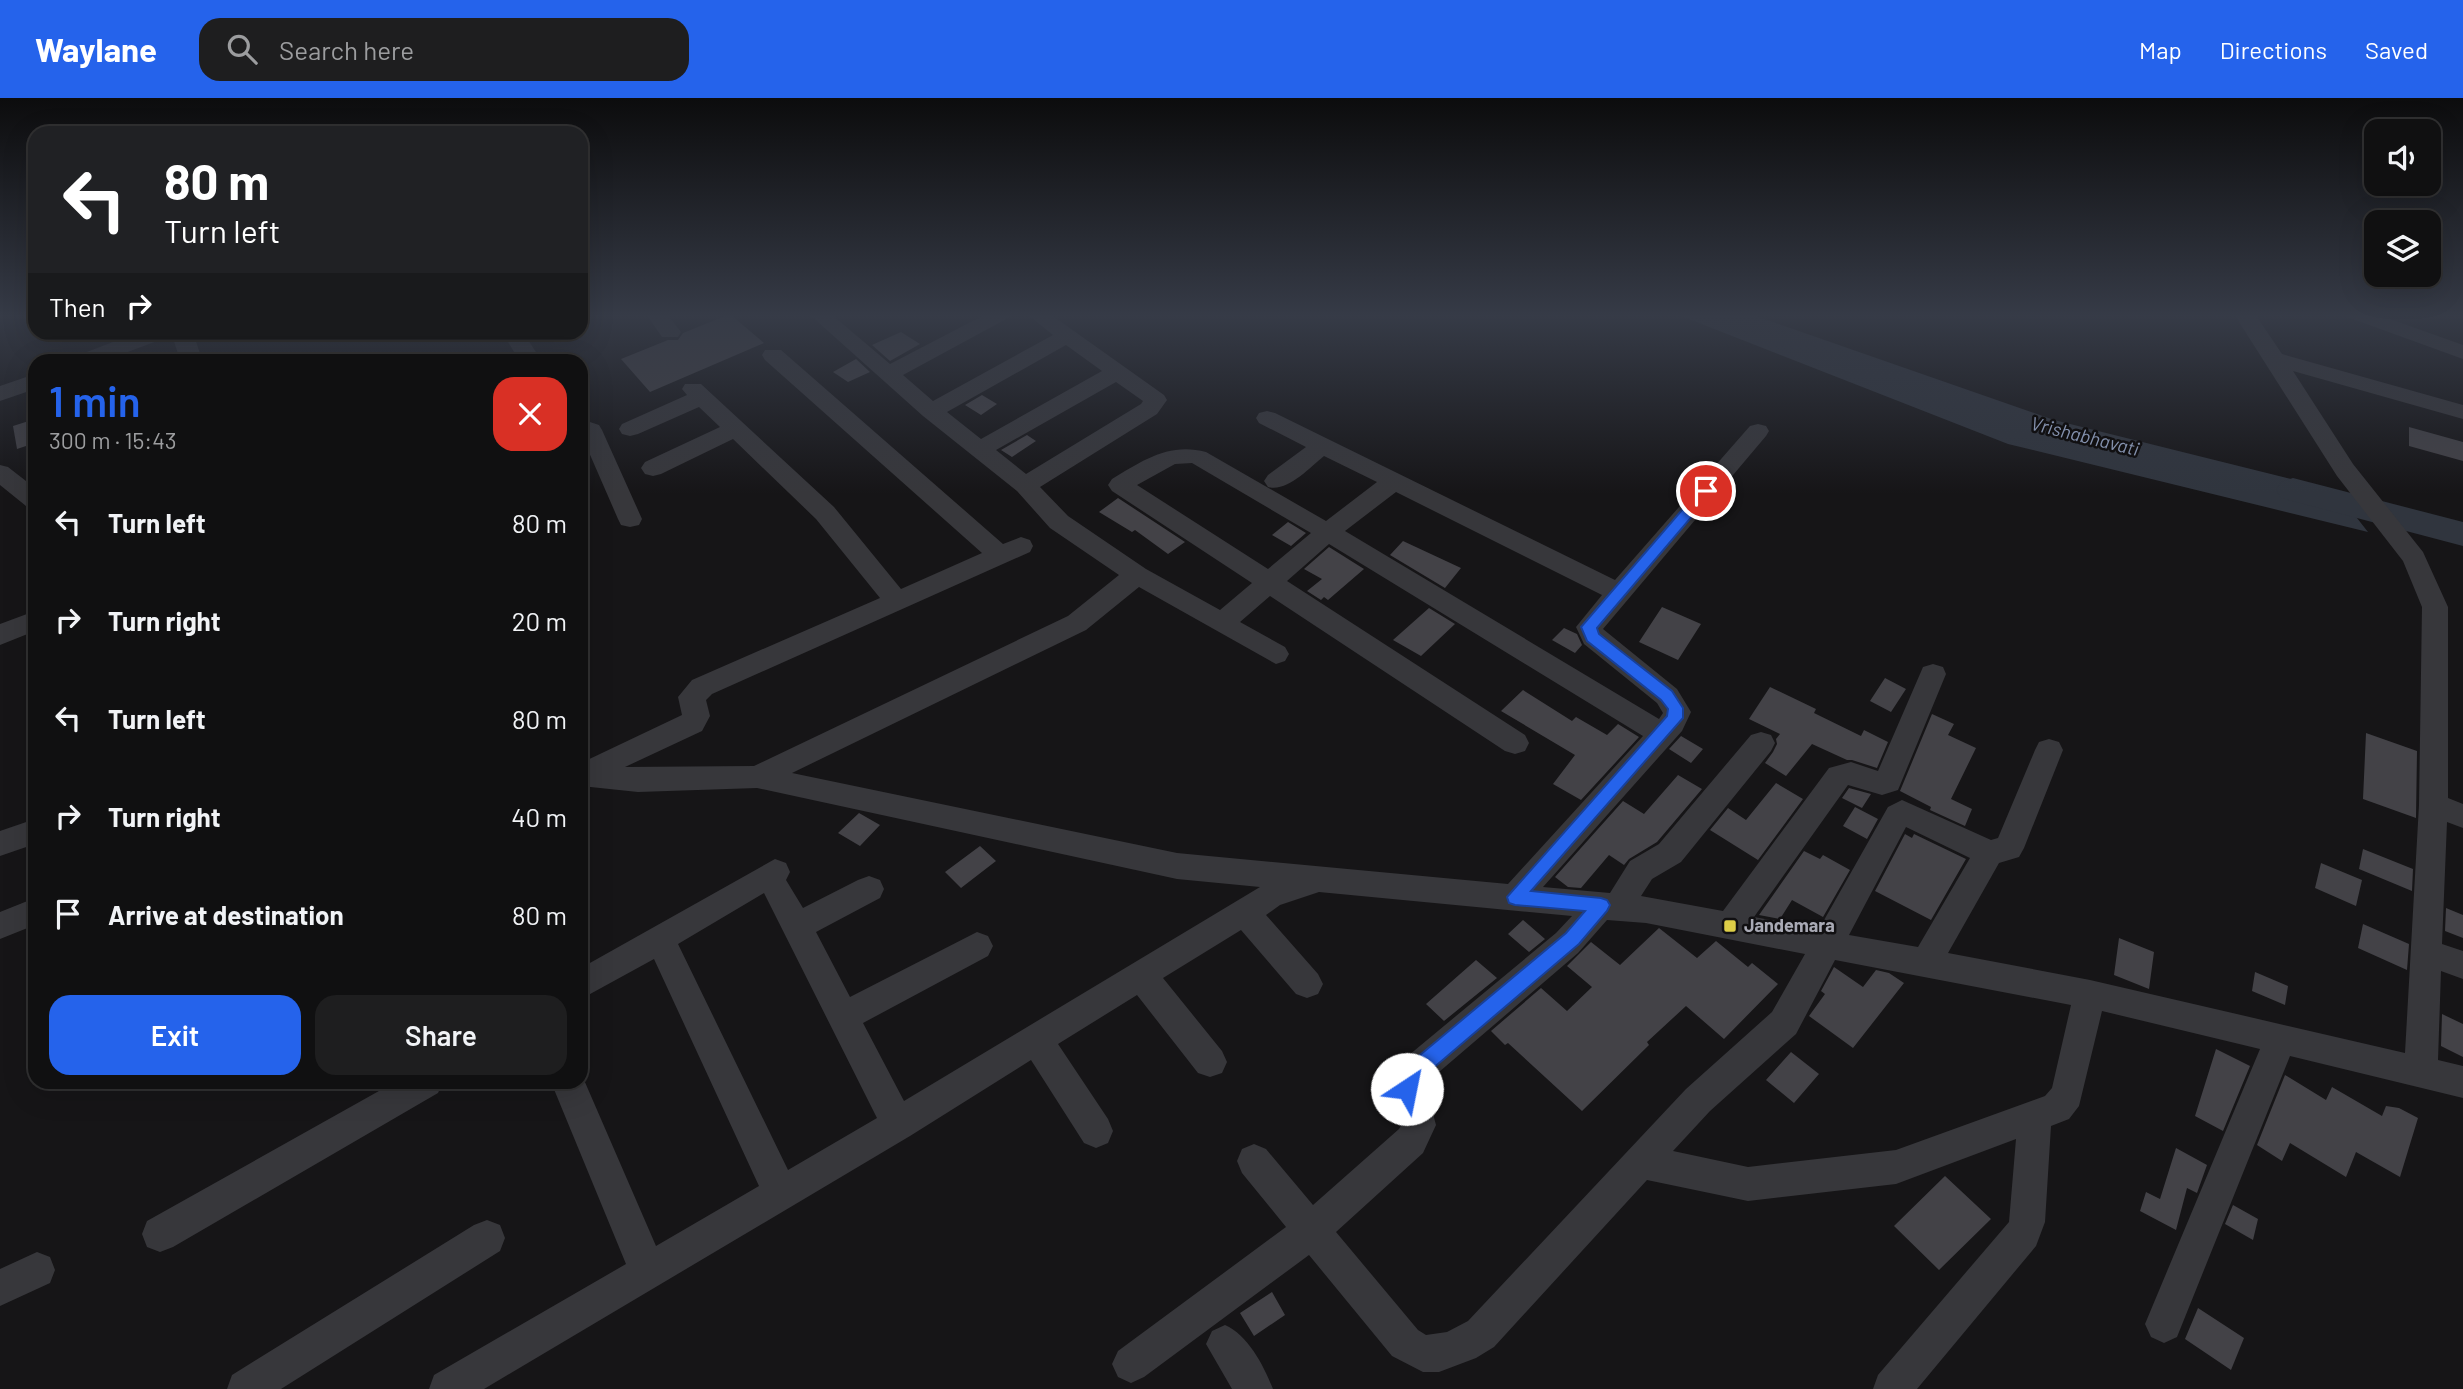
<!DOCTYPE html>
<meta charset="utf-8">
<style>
body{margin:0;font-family:Barlow,sans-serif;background:#1e1e1f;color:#f1f3f6;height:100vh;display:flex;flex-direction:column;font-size:26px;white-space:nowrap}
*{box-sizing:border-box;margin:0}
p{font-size:23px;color:#9c9d9f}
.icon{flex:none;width:38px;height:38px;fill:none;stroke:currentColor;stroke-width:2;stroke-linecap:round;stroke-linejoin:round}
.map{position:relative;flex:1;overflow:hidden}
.panel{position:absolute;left:28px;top:256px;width:560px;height:735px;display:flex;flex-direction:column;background:#101011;border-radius:21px;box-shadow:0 7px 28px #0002,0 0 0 2px #303031}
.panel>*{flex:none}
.banner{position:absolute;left:28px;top:28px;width:560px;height:214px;border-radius:21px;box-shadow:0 7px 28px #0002,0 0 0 2px #303031;background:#202124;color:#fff;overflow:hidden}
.buttons{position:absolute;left:2364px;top:21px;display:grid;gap:14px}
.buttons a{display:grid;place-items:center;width:77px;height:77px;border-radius:14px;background:#101011;box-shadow:0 7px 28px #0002,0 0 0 2px #303031;font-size:35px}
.pin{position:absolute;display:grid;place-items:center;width:60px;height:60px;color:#fff;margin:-30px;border:4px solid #fff;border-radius:50%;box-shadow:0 2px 7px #0007}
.me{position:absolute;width:77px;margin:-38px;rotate:34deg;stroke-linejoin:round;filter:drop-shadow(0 0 5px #0008)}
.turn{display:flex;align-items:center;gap:24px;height:147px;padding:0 21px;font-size:32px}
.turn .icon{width:91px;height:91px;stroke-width:2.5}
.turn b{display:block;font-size:49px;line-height:60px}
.then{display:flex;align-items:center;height:66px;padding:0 21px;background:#0003;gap:14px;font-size:26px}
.round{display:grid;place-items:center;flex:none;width:74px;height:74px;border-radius:21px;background:#1e1e1f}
.headline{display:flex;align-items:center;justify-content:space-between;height:119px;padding:0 21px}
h1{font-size:42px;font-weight:600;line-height:52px;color:#2563eb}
.action{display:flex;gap:14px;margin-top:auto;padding:14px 21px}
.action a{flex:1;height:80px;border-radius:21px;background:#2563eb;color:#fff;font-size:28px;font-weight:600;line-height:80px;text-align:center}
.action a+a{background:#1e1e1f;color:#f1f3f6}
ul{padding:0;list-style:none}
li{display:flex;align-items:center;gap:21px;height:98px;padding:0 21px}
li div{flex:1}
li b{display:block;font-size:26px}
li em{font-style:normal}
header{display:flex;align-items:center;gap:42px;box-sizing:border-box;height:98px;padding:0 35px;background:#2563eb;color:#fff}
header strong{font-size:33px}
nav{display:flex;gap:38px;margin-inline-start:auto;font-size:24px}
.search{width:490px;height:63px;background:#1e1e1f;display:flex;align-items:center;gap:18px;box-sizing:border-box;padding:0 24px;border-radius:21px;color:#9c9d9f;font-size:26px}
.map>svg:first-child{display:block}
</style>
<header>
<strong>Waylane</strong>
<div class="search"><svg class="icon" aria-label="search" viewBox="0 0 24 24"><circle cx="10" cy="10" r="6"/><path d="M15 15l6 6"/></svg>Search here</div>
<nav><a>Map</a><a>Directions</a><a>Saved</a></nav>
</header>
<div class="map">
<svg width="2463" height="1291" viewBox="0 0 2463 1291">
<rect width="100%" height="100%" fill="#161517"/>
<!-- water -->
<path fill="#30353e" d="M1676,216H1750L2054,322L2335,392L2368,434L2008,346Z"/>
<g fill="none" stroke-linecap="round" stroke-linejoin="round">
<!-- river -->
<path fill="#30353e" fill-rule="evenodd" d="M2293,380L2463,424V448L2281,400L2276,392L2281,384Z"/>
</g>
<!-- building -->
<path fill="#434247" d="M730,216L764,245L650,294L621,261L668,242H678L683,235Z
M901,234L920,246L890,263L872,247Z
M856,261L870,274L848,284L833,274Z
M982,297L997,306L981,317L965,307Z
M35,321V345L17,351L13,328Z
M2409,329L2463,344V363L2409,348Z
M1027,337L1036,343L1012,359L1001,352Z
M1118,400L1185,444L1168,456L1135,432L1132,434L1099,414Z
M1288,424L1306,435L1291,448L1272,437Z
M1403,443L1461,470L1445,490L1390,457Z
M1329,449L1364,471L1328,502L1324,499L1321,502L1307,493L1322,481L1304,471Z
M1662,509L1701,526L1678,562L1639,544Z
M1429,510L1455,526L1421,558L1393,542Z
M1564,530L1577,536L1582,547L1575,555L1552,542Z
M1885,580L1906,591L1891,614L1870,603Z
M1770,589L1816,611L1814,615L1861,638L1864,632L1888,644L1877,670L1852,662H1847L1812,646L1786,678L1765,665L1773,654L1777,646L1776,641L1780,636L1749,621Z
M1523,592L1572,623L1576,619L1607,637L1618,626L1639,639L1581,702L1553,686L1575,657L1501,613Z
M1932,616L1954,626L1948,637L1976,650L1951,701L1972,711L1965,728L1930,712L1931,709L1900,693Z
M2366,635L2417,653L2416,720L2363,701Z
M1681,638L1703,651L1691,665L1669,651Z
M1678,677L1702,691L1657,744L1629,761L1624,767L1609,757L1581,790L1568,789L1555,779L1623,703L1644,716Z
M1776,685L1803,701L1758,762L1710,732L1728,710L1746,722Z
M1849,690L1871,696L1862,710L1842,700Z
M1855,709L1878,721L1867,741L1843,728Z
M859,715L880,727L860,748L838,735Z
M1905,736L1912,740L1914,736L1966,761L1931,822L1875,793Z
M980,748L996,763L961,790L945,774Z
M2363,751L2413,771L2412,793L2359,771Z
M1804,753L1820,761L1823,757L1850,772L1823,819L1792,802L1780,821L1759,817Z
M2321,765L2362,782L2356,808L2315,790Z
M2446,810L2463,817V840L2445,833Z
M1523,822L1545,841L1529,854L1508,836Z
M2363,826L2409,846L2407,872L2358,850Z
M1659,830L1697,860L1716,843L1748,869L1752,865L1778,886L1724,941L1686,908L1647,944L1649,947L1582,1013L1508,945L1505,947L1491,933L1541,890L1567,913L1592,889L1567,868L1591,844L1620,867Z
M2119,840L2154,854L2149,891L2114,877Z
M1476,862L1497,880L1444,923L1426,906Z
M1834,869L1863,889L1876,872L1889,875L1904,885L1853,950L1809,918L1825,896L1821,893Z
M2255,874L2288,888L2285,907L2252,893Z
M2442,916L2463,926V959L2441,948Z
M2216,951L2250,968L2223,1033L2195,1018Z
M1791,954L1819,976L1794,1005L1766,982Z
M2285,977L2326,1002L2332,989L2382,1018L2386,1008L2399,1010L2418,1020L2400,1079L2356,1054L2346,1079L2290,1045L2282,1063L2257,1047Z
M2176,1050L2207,1067L2197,1095L2187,1090L2176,1132L2140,1113L2146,1094L2160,1101Z
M1945,1078L1991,1121L1939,1172L1894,1128Z
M2233,1107L2258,1121L2253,1142L2225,1126Z
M1272,1194L1285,1217L1254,1238L1240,1215Z
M2198,1210L2244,1240L2231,1272L2185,1241Z"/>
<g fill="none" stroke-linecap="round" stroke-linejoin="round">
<!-- minor -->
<path fill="#37373b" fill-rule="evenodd" d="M646,216H667L681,234L678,239H662Z
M809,216H831L890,266L986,216H1011L1008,220L903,277L933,303L1053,237L1027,216H1050L1164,297L1167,302L1157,316L1040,389L1068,418L1146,471L1220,512L1252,485L1112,393L1108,387L1112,381C1142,363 1169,344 1206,354L1326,423L1377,384L1324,358C1309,370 1288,394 1268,389L1264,383L1268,377L1306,349L1259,325L1256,320L1259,315L1267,313L1275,315L1615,482L1750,328L1758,326L1766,328L1769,333L1766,338L1603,531L1677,591L1691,614L1682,633L1543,789L1610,795L1630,763L1659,746L1751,637L1761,634L1771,637L1775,645L1771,653L1681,764L1652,781L1641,798L1723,813L1829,670L1851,664L1878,673L1920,576L1923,569L1933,566L1943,569L1946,576L1898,692L1882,697L1848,687L1754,819L1819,831L1888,709L1902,702L1991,742L1998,740L2035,652L2039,644L2049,641L2059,644L2063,652L2024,750L2019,759L1999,765L1948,855L2090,882L2405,955L2419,707L2422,509L2403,463L2337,378L2234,216H2255L2282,256L2463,307V321L2293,273L2353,366L2423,454L2448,509V700L2463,706V730L2447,724L2442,846L2463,853V881L2441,873L2438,962L2463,968V1000L2290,958L2177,1239L2164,1245L2151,1239L2145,1226L2260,951L2102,913L2079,1008L2069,1021L2051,1028L2045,1124L2036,1148L1917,1291H1873L1878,1277L2009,1124L2016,1041L1896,1086L1748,1103L1647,1082L1494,1249L1476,1260L1439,1274H1423L1392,1258L1309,1157L1144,1279L1131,1285L1118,1279L1112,1266L1118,1253L1286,1129L1242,1075L1237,1063L1242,1051L1254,1046L1266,1051L1313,1107L1399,1031L1402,1026L1390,991L1397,967L1556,835L1572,818L1319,794L1280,807L1266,817L1318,876L1323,886L1318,896L1307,900L1296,896L1241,832L1163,880L1222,953L1227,964L1222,975L1210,979L1198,975L1137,897L1058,946L1108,1021L1113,1033L1108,1045L1096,1050L1084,1045L1031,962L910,1038L484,1291H429L434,1277L626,1166L551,984H581V975L656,1148L759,1088L654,861L581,901V870L775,761L786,765L790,774L786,782L803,810L858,782L869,778L880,782L884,791L880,800L816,834L850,899L977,834L988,838L993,848L988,858L863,925L904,1003L1260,789L1177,781L757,690L638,694L581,688V665L682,617L678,599L692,582L880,500L816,421L733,341L661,376L653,378L645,376L641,370L645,364L720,329L699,309L638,336L630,338L622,336L619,331L622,326L687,297L682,291L685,286H701L834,409L901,491L982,455L765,262L762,257L765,252H781L1003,446L1021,439L1030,442L1033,448L1030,454L712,596L706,602L710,618L702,633L625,669L754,668L1068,518L1119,477L1050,430L1017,393L923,318ZM1066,247L1102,273L981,341L947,314ZM1116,284L1143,303L1141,306L1026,376L996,352ZM1192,365L1311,435L1268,471L1137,387L1175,366ZM1396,394L1602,497L1576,529L1584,546L1657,605L1663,615L1659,621L1345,433ZM1329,446L1643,638L1508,786L1177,755L792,675L1086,532L1139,489L1276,566L1285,563L1289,556L1285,549L1240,524L1270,498L1505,653L1515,656L1525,653L1529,645L1525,637L1287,483ZM1906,729L1970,760L1918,849L1849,837ZM764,795L877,1020L788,1072L678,846ZM1607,822L1646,825L1805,856L1772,914L1686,991L1468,1223L1447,1234L1426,1237L1418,1232L1336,1134L1423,1055L1436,1027L1425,986L1578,855ZM1835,862L2071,907L2052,990L2045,998L1896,1052L1748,1069L1673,1053L1710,1013L1796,936Z
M2346,216H2376L2463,247V261L2350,220Z
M139,234H170L168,239L106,262H76L79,257Z
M171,234H193L202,262H180Z
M502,234H523L541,262H519Z
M35,276V291L0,303V288Z
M581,321L599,327L602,332L642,421L639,427L630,429L621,427L618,421L581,336Z
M0,367L8,369L35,390V410L26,408L0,387Z
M35,513V533L0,547V526Z
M35,721V746L0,758V733Z
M35,800V827L0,841V814Z
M395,984H443L438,995L173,1149L160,1154L147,1149L142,1136L147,1123Z
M487,1122L500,1127L505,1140L500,1153L281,1291H227L232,1277L474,1127Z
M37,1154L50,1159L55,1172L50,1185L0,1208V1171Z
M1225,1227C1248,1237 1264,1268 1273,1291H1232L1206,1246L1212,1233Z"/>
</g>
<!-- sky -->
<linearGradient id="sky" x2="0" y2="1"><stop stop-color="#0c0c0d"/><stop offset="0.55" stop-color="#363b47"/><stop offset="1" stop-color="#363b47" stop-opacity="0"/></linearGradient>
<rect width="2463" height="396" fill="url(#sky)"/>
<!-- route -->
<path fill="#2563eb" stroke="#184099" stroke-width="2" d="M1706,389L1713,393L1711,396L1597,530L1599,536L1672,593L1683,610V620L1531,793L1601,800L1607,802L1610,807L1607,813L1579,846L1418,983L1413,998L1407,1000L1400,998L1397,991L1402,972L1566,835L1585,813L1515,807L1509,805L1507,799L1667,618L1668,611L1661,602L1587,543L1581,529L1701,390Z"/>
<!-- markers -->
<rect fill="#ddce47" stroke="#111012" stroke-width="2.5" x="1723" y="821" width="14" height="14" rx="3.5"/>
<g text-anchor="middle" stroke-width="5" stroke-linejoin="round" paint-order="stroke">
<!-- poi labels -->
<g font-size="18" font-weight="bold" fill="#a9aab5" stroke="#111012" text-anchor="start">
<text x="1744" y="834">Jandemara</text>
</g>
<!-- water labels -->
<g font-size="19" font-style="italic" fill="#8390ac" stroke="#111012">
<text transform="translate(2085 338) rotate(14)" y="7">Vrishabhavati</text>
</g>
</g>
</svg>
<div class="buttons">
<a><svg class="icon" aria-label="sound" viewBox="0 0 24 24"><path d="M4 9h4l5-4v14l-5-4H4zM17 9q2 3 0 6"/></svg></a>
<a><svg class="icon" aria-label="layers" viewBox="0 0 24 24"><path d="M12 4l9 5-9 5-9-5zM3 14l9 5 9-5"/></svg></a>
</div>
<div class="pin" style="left:1706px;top:393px;background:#d93025"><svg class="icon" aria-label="arrive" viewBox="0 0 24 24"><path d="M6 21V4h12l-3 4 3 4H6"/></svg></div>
<svg class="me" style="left:1407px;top:991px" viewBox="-20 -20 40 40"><circle r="19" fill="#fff"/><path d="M0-13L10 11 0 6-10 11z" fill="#2563eb"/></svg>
<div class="banner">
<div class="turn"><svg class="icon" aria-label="left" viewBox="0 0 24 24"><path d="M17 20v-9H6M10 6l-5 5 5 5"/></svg><div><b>80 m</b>Turn left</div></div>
<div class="then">Then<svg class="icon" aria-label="right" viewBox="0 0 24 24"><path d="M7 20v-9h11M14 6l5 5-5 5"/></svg></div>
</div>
<section class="panel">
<div class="headline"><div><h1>1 min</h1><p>300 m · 15:43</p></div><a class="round" style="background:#d93025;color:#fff"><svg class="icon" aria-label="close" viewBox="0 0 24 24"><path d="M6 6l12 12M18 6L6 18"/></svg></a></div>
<ul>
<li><svg class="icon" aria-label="left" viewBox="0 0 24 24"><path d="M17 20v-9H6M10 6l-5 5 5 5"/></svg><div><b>Turn left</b></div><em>80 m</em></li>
<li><svg class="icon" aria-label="right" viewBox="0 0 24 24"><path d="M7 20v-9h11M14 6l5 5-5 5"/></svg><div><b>Turn right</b></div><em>20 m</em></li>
<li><svg class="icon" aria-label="left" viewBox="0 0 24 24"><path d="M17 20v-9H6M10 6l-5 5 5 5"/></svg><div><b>Turn left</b></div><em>80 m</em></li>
<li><svg class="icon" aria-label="right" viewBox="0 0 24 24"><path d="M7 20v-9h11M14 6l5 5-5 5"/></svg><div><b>Turn right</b></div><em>40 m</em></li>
<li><svg class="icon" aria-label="arrive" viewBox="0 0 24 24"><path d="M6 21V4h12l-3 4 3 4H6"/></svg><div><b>Arrive at destination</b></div><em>80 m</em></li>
</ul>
<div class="action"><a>Exit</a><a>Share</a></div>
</section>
</div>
